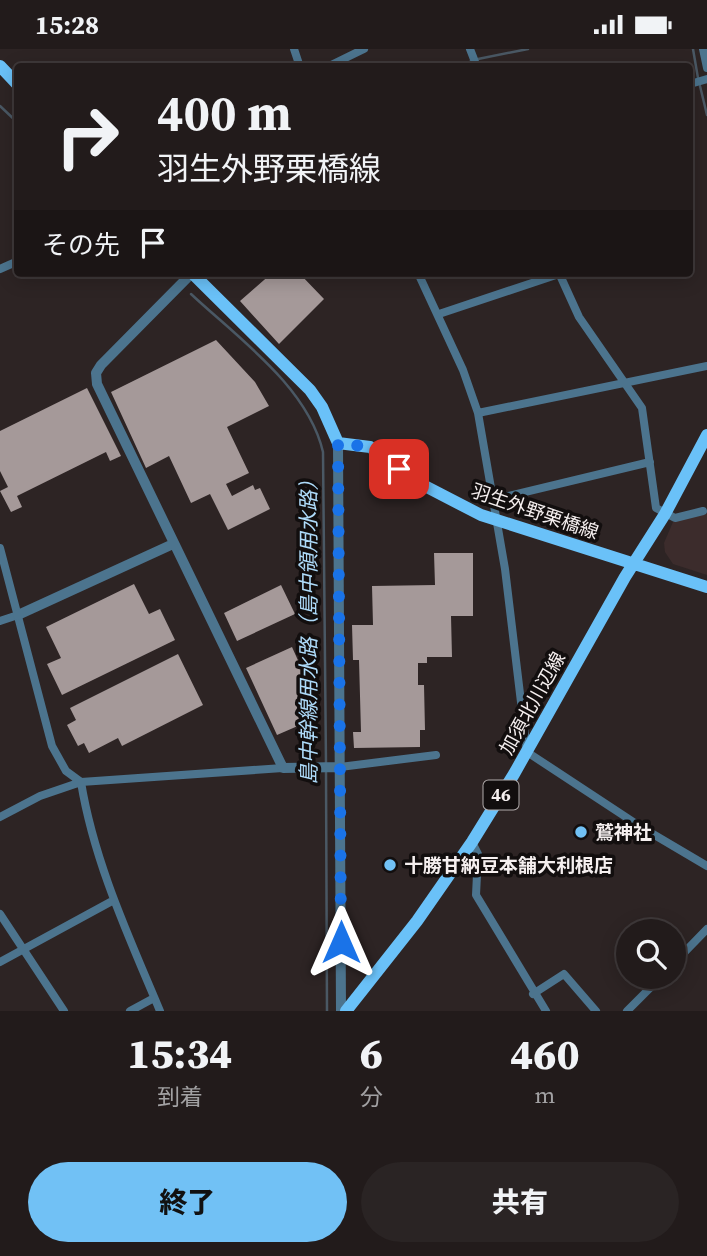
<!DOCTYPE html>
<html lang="ja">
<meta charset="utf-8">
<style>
body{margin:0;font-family:"Source Serif 4","Noto Sans JP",serif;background:#2a2424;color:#f1f3f6;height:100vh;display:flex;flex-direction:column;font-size:26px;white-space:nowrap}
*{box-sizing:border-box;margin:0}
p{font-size:23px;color:#a2a1a3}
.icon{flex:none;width:38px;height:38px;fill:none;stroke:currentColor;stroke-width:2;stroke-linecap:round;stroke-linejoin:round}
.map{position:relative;height:962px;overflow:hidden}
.side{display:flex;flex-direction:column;background:#221b1b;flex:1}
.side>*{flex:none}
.hud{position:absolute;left:14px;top:14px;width:679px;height:214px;border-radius:7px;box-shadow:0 4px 18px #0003,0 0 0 2px #3f393a;background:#221b1b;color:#f1f3f6;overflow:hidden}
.buttons{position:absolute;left:616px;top:870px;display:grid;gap:14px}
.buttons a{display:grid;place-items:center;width:70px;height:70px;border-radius:50%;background:#221b1b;box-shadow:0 4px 18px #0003,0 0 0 2px #3f393a;font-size:35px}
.pin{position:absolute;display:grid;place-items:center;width:60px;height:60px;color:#fff;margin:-30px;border-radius:14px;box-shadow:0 4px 10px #0006}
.me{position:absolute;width:77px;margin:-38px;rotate:0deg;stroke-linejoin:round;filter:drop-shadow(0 0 5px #0008)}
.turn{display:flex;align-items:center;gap:24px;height:147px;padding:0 28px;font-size:32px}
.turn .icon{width:91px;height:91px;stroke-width:2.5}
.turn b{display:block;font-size:49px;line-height:60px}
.then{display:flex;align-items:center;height:66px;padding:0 28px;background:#0003;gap:14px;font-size:26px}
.eta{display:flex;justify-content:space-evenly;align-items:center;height:119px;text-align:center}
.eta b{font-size:42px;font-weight:800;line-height:49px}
.primary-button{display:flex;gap:14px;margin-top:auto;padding:14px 28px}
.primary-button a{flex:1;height:80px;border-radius:42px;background:#71c1f5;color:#111;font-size:28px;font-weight:800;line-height:80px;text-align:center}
.primary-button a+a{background:#2a2424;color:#f1f3f6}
.status{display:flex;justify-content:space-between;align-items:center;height:49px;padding:0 35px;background:#221b1b;direction:ltr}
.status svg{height:19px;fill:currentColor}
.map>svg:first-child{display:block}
</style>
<div class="status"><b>15:28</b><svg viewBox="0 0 49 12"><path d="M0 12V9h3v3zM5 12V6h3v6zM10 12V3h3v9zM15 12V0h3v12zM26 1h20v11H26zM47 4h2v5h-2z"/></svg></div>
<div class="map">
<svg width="707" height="962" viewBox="0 0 707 962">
<rect width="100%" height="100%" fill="#2d2424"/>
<!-- built -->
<path fill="#3c2c2c" d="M707,465V526L673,515L665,503L664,494L673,473Z"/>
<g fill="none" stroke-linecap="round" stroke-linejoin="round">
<!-- stream -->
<path stroke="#4a5864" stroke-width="2.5" d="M693,0L698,29
M478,10L528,0
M458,18L472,12
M700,37L707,66
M0,57L18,74
M191,245C238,289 308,338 323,403L326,715
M326,722L327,962"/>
</g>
<!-- building -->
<path fill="#a59999" d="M272,224H299L324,250L279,295L240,252Z
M216,291L255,333L269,357L227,378L249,424L226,435L232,447L253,436L255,441L260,439L270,460L228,481L210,445L191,454L169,407L146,419L111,343Z
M87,339L121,407L110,412L106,403L17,447L22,458L11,463L0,442L8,438L0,422V382Z
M434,504H473V567H451L452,608H427V614H418V636H424L425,681H420V698L354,699L353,683H361L359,611H353L352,576H373L372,537L435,536Z
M134,535L149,565L160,560L175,591L62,646L47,615L61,609L46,578Z
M281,536L295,565L237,592L224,564Z
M292,598L305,627L304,650L298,653L307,673L277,686L246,619Z
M178,605L203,656L122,697L118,689L89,704L84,694L78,697L67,676L76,671L70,659Z"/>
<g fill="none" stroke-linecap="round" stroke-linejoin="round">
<!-- minor -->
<path stroke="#4c748e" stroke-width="8" d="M294,0L300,18
M470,0L477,18
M703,0L707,19
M327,18L364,0
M690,35L707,30
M0,220L18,212
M418,224L463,321L478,364L505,520L527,703L641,778L707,817
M559,224L579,268L642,359L656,459L675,469L703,462
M439,265L559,225
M478,364L707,317
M492,451L650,413
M0,499L52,697L66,722L81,733C94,813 129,888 160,962
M0,572L18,566
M340,718L436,706
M0,768L40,747L81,733L283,719
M472,793L478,805L476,846L546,962
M0,865L64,962
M0,913L114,851
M674,914L707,880
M533,945L564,925L596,962
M130,962L154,949
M627,962L661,928"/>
<!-- tertiary -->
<path stroke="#4c748e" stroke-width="10" d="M192,224L101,316L96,324L97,335L283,719L340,718
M338,394L341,962
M18,566L173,495"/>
<!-- primary -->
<path stroke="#6ac1f8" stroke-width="12" d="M0,17L18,36
M192,224L310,341L322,358L338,394L370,398L421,435L481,466L707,538
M346,962L417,872L472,793L514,725L625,528L665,465L707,386"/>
</g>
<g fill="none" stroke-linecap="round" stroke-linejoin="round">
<!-- route -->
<path stroke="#1a73e8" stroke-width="12" stroke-dasharray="0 21.6" d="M341,893L338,394L370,398L399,420"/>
</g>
<!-- markers -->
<g fill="#71c1f5" stroke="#120e0e" stroke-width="2.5">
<circle cx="581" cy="783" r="7"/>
<circle cx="390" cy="816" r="7"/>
</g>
<g text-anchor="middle" stroke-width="7" stroke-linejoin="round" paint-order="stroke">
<!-- shield labels -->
<rect fill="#120e0e" stroke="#b1acac" stroke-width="2" x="483.5" y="731.5" width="35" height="29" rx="5"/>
<g font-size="18" font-weight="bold" fill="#f5efef">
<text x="501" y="752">46</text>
</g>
<!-- street labels -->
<g font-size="19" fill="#f5efef" stroke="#120e0e">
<text transform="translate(535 462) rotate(19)" y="7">羽生外野栗橋線</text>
<text transform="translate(532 654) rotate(-61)" y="7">加須北川辺線</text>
</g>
<!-- poi labels -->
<g font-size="19" font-weight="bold" fill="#f5efef" stroke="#120e0e" text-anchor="start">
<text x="595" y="790">鷲神社</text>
<text x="404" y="823">十勝甘納豆本舗大利根店</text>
</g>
<!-- water labels -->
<g font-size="21" font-style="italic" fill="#aedbfa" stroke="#120e0e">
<text transform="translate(309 578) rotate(-90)" y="7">島中幹線用水路（島中領用水路）</text>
</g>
</g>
</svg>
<div class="buttons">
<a><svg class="icon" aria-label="search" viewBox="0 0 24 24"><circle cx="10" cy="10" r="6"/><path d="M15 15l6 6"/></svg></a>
</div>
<div class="pin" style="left:399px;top:420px;background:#d93025"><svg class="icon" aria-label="arrive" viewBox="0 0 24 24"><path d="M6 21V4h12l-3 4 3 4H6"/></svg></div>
<svg class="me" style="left:341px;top:893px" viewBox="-20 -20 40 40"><path d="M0-17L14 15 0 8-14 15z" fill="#1a73e8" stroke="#fff" stroke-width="4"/></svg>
<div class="hud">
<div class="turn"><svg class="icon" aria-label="right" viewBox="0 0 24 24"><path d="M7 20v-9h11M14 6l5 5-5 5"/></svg><div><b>400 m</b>羽生外野栗橋線</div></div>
<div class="then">その先<svg class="icon" aria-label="arrive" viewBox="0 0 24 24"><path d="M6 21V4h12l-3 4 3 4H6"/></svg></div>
</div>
</div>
<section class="side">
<div class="eta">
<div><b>15:34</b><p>到着</p></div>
<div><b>6</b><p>分</p></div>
<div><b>460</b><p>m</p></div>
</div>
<div class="primary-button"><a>終了</a><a>共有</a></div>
</section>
